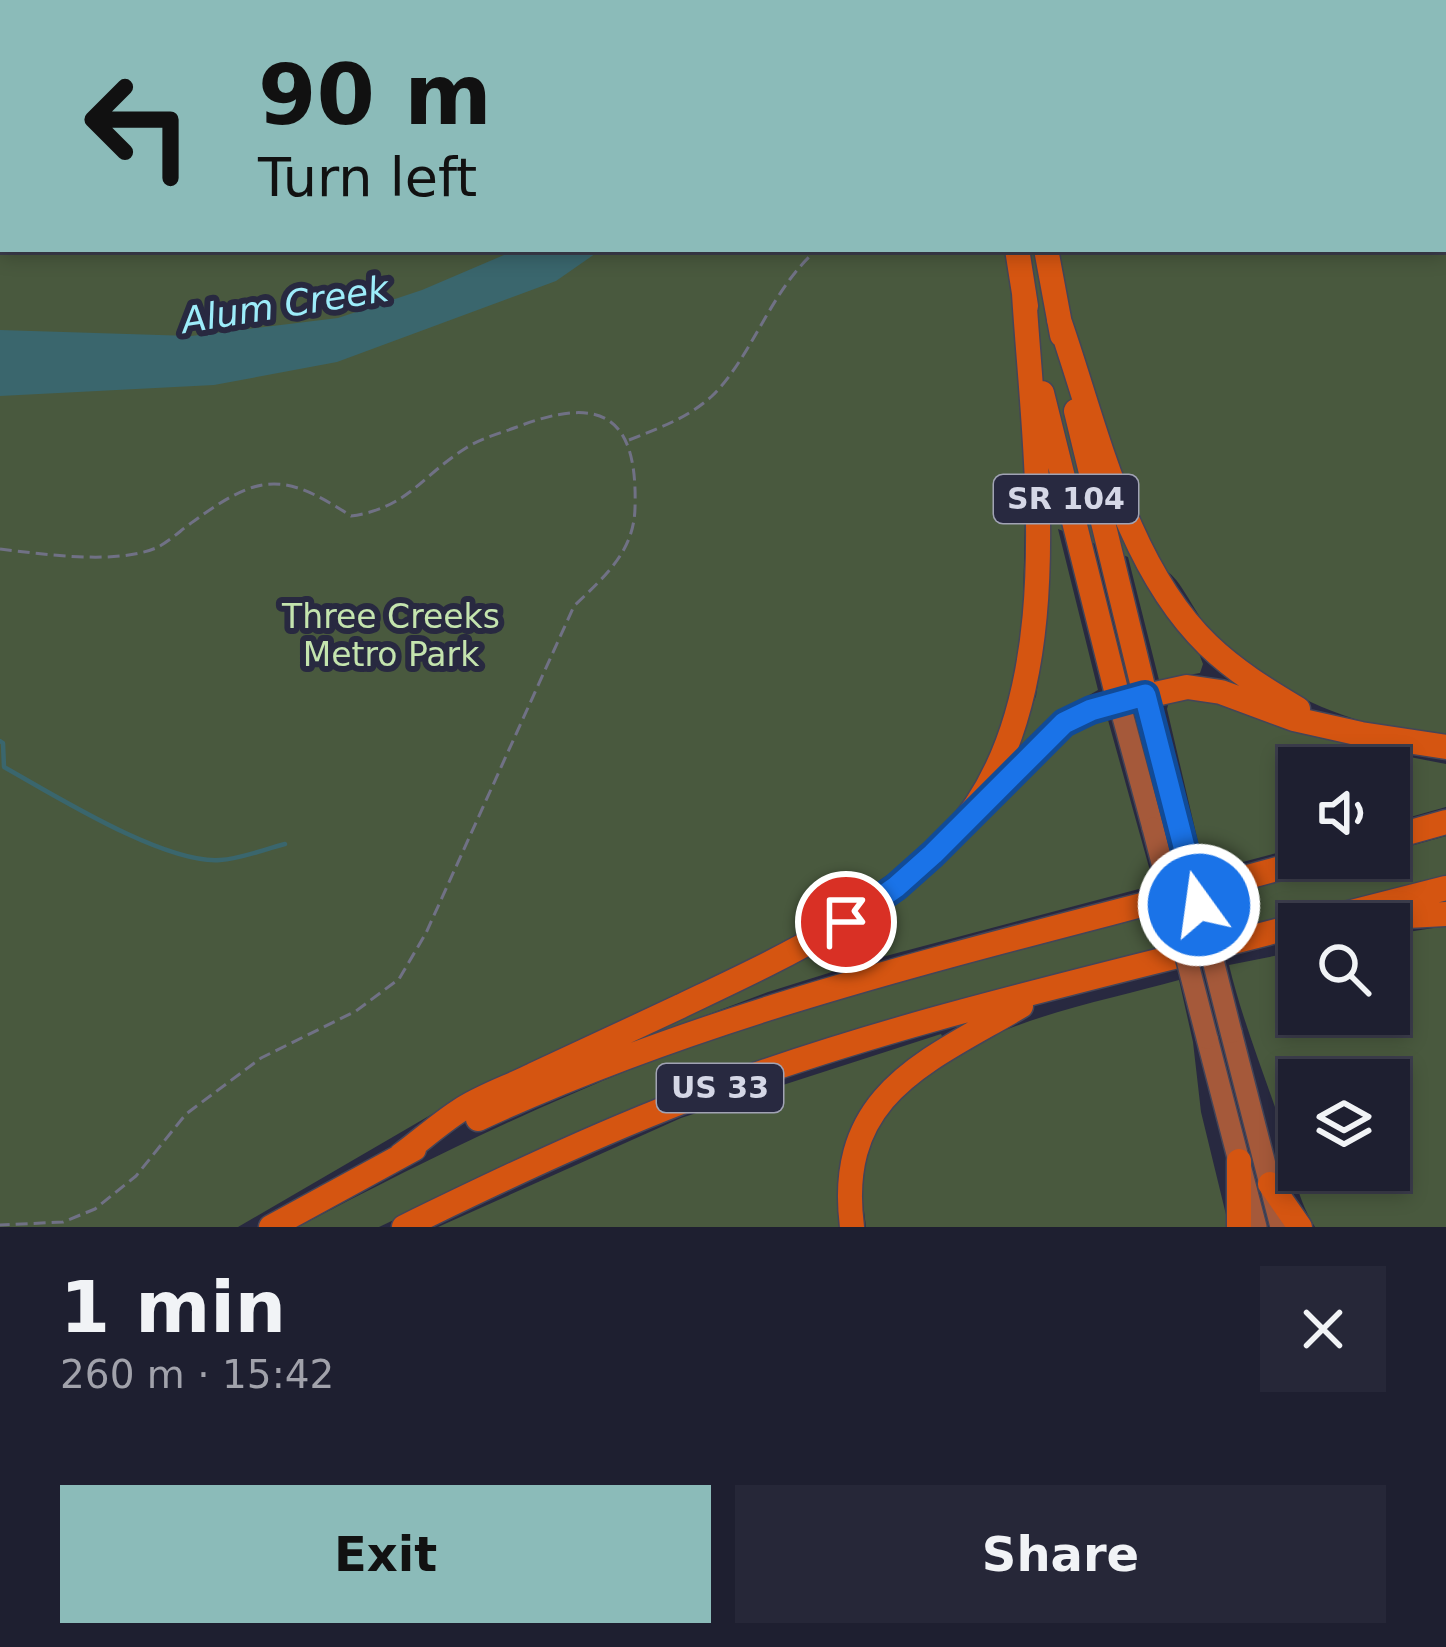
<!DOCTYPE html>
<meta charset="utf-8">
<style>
body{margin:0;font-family:"DejaVu Sans",sans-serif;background:#262738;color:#f1f3f6;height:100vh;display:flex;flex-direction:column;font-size:45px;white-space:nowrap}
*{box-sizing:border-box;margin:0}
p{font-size:39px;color:#a1a2ab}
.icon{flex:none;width:66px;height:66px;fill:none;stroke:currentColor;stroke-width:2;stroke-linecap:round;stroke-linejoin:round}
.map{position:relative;height:1227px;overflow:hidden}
.details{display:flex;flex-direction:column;background:#1e1f30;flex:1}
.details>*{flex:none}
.guide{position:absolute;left:0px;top:0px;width:1446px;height:252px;box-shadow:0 6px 18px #0003,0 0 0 3px #3c3d4c;background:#8bbbb9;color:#111;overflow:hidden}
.controls{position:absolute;left:1278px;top:747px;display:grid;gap:24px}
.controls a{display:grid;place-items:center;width:132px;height:132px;border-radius:0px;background:#1e1f30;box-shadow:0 6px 18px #0003,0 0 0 3px #3c3d4c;font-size:60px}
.pin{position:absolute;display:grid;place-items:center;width:102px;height:102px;color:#fff;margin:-51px;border:6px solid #fff;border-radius:50%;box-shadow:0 3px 12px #0007}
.me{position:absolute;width:132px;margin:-66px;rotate:346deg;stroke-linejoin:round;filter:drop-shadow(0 0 9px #0008)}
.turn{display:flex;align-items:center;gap:42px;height:252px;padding:0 60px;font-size:54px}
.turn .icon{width:156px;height:156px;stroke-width:2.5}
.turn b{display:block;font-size:84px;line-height:102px}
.round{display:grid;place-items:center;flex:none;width:126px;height:126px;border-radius:0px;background:#262738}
.headline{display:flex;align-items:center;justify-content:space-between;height:204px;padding:0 60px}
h1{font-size:72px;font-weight:600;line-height:90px}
.primary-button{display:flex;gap:24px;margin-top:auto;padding:24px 60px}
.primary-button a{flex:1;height:138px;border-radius:0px;background:#8bbbb9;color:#111;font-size:48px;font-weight:600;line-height:138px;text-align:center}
.primary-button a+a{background:#262738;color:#f1f3f6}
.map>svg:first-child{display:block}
</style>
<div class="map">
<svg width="1446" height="1227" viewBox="0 0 1446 1227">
<rect width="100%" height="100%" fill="#282940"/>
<!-- green -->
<path fill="#49593e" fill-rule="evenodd" d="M0,0H1446V734C1360,732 1281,697 1217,639C1200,624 1183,582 1168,572C1161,567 1149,565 1142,562L1195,643L1203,664L1200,673L1159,680L1128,557L1058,529L1098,690L1060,712L1020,753L1015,750L1036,696L1045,633L1046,525L1025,517L1022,652L1010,709L978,781L947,826L889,874L798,936L434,1113L238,1227H0ZM3,3H1443V249H3Z
M1203,697L1353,746L1446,764V807L1389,823V768H1299V847L1205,872L1167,709L1169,701Z
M1097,717L1108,720L1154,885L867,961L768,992L640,1040L638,1035L936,865L1085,720Z
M1446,836V876L1221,934L1210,899L1364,858H1389V852Z
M1160,911L1169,947L785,1053L605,1120L379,1227H298C454,1145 614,1068 782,1014C906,974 1034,945 1160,911Z
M1446,926V1227H1315C1294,1194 1291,1156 1279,1119C1262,1068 1242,1019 1229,965L1299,951V1014H1389V935ZM1299,1080H1389V1170H1299Z
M1179,980L1193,1042L1201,1112L1229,1227H866C864,1209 860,1189 863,1171C889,1036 1069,1011 1179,980Z
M941,1034L944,1040L884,1087L845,1227H438L681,1118Z"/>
<!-- water -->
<path fill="#3a666d" d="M518,249H602L556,281L337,362L214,385L0,396V330L191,336L338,318L422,290Z"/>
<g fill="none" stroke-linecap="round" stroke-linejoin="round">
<!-- stream -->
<path stroke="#3a666d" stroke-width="4.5" d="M0,741L3,743L4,767C54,795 164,864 220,860C241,859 265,849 285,844"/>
<!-- primary casing -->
<g stroke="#444558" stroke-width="24">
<path id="primary" d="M1145,695L1178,821
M1119,702L1153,828
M1231,1032L1281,1227
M1207,1038L1256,1227"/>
</g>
<!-- highway casing -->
<g stroke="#444558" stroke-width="27">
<path id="highway" d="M990,0V3
M1020,0V3
M1017,249L1026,306
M1046,249L1062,335
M1059,320C1096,426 1125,565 1208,645C1235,671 1266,690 1298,709
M1042,393L1119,702
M1076,411L1145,695
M988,796L1052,733L1074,717L1119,702L1187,687L1221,692L1294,719L1361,734L1446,747
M1389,838L1446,822
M1370,918L1446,914
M1305,924L1446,888
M478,1119C745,995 1035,937 1317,858
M401,1155C420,1141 439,1124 459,1111C481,1096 509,1087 533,1075C583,1052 632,1029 681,1006C777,960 876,916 950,838C1074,706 1034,458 1024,293
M1270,1184L1300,1227
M271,1227L414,1149
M404,1227C508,1176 612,1127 721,1087C909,1018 1105,976 1299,925
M852,1227C835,1094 926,1062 1021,1006
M1239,1227V1161"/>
</g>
<!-- path -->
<path stroke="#707185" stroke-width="3" stroke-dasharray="12 6" stroke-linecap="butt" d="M801,0L802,3
M928,0V3
M629,440C659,428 688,418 712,396C753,356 771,288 818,249
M0,549C43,554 115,565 156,548C169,542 182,529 194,521C259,474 282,471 351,516C408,508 421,476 466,448C481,438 501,433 517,427C600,395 638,414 635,508C634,552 604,577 574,606L426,933L399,979L356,1011L261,1058L186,1114L136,1176L95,1209L63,1222L0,1225"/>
<!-- primary -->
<use href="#primary" stroke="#a5593a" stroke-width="21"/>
<!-- highway -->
<use href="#highway" stroke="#d55511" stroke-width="24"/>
<!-- primary-bridge casing -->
<g stroke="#444558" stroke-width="24" stroke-linecap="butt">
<path id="primary-bridge" d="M1178,821L1231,1032
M1153,828L1207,1038"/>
</g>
<!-- primary-bridge -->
<use href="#primary-bridge" stroke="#a5593a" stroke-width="21"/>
</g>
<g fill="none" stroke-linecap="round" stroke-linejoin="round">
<!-- route casing -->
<g stroke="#114b97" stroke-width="30">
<path id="route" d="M846,922L896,887L933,854L1064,723L1091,710L1145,695L1199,905"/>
</g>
<!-- route -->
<use href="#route" stroke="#1a73e8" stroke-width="21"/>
</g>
<g text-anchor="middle" stroke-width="12" stroke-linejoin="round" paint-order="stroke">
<!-- shield labels -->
<g fill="#282940" stroke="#a1a3b4" stroke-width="3">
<rect x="994" y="475" width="144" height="48" rx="9"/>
<rect x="657" y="1064" width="126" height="48" rx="9"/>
</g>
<g font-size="30" font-weight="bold" fill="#d5d7e6">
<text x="1066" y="509">SR 104</text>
<text x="720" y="1098">US 33</text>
</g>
<!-- park labels -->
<g font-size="33" fill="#c4e4ae" stroke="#282940">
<text x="391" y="628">Three Creeks<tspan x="391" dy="38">Metro Park</tspan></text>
</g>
<!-- water labels -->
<g font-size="36" font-style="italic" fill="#9dedfa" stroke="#282940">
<text transform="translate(285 304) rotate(-9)" y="13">Alum Creek</text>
</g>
</g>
</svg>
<div class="controls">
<a><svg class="icon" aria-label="sound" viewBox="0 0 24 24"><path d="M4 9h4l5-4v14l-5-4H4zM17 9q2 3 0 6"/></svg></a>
<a><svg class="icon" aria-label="search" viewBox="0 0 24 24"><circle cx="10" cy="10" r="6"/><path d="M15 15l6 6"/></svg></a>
<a><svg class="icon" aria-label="layers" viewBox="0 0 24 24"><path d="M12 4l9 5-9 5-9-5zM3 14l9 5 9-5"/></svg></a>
</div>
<div class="pin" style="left:846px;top:922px;background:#d93025"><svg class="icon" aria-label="arrive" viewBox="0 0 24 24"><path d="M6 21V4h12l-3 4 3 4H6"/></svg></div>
<svg class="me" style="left:1199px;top:905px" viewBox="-20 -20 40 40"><circle r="17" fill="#1a73e8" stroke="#fff" stroke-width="3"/><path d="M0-11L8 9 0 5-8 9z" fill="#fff"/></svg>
<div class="guide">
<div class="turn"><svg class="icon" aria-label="left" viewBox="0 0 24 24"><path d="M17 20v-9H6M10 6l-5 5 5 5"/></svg><div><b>90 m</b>Turn left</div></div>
</div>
</div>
<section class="details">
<div class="headline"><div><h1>1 min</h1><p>260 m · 15:42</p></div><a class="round"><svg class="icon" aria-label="close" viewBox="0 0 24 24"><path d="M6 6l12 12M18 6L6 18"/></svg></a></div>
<div class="primary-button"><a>Exit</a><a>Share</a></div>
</section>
